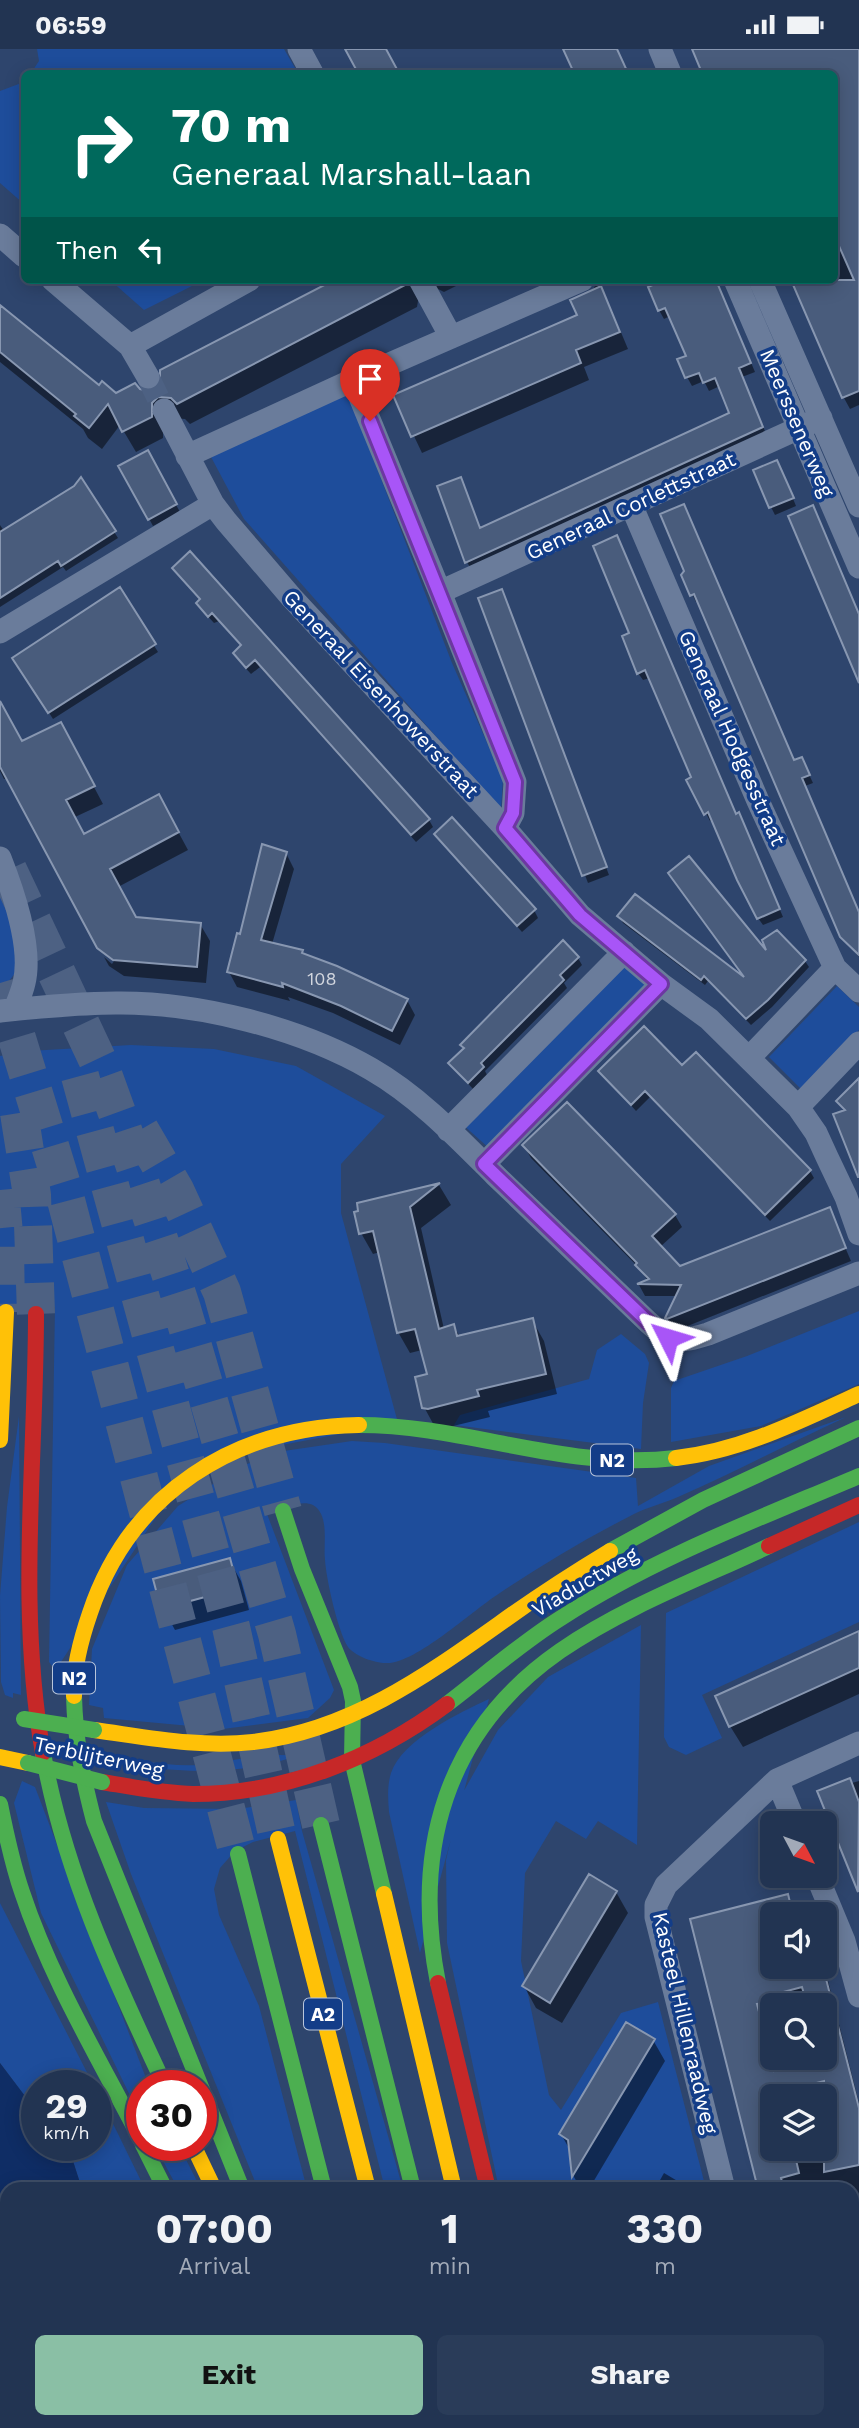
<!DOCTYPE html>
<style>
body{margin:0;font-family:"Work Sans",sans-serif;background:#2a3c59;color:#f1f3f6;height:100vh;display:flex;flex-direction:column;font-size:26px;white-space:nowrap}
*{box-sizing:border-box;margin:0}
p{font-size:23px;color:#a2aab8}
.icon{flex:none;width:38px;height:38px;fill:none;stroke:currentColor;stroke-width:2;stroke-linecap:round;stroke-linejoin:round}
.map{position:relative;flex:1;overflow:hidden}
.drawer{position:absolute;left:0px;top:2133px;width:859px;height:247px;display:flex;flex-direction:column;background:#223452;border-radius:21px 21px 0 0;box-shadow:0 4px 18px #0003,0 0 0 2px #3f4f69}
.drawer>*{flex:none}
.top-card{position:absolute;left:21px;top:21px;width:817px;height:214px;border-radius:10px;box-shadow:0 4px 18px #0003,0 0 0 2px #3f4f69;background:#00695c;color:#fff;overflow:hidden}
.needle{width:46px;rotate:131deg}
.tools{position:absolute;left:760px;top:1762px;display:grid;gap:14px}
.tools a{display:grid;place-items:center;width:77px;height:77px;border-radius:10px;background:#223452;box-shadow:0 4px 18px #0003,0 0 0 2px #3f4f69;font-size:35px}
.speed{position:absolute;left:21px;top:2021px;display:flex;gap:14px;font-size:35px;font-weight:700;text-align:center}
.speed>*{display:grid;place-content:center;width:91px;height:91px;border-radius:50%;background:#223452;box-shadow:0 4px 18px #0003,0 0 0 2px #3f4f69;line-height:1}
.speed small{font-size:18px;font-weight:400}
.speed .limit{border:10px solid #d22;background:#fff;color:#111}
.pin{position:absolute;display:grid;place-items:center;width:60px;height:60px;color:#fff;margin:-72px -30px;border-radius:50% 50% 50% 0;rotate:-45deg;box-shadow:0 0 7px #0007}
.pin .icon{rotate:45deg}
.me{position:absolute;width:77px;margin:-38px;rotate:310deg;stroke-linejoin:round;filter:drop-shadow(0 0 5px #0008)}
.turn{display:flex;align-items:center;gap:24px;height:147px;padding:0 35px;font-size:32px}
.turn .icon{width:91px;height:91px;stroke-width:2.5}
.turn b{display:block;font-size:49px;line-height:60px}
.then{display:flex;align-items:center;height:66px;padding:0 35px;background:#0003;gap:14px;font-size:26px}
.eta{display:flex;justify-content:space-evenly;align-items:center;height:119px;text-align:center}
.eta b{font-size:42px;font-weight:700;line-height:49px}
.action{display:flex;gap:14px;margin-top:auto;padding:14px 35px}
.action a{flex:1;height:80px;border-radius:10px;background:#8abfa5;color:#111;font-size:28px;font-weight:700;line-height:80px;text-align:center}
.action a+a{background:#2a3c59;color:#f1f3f6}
.status{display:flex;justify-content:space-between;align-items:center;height:49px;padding:0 35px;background:#223452;direction:ltr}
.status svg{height:19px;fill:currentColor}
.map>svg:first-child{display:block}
</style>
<div class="status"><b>06:59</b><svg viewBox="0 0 49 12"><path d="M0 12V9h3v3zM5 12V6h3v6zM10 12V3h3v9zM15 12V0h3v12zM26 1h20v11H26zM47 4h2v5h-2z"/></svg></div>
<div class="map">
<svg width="859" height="2379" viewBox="0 0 859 2379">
<rect width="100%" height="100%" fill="#2e456d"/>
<!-- green -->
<path fill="#1e4d9b" d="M37,0H284L298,24H31L39,12Z
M24,33V155L0,134V42Z
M110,231H204L144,261Z
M348,344L452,614L503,730L501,761L244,470L210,406Z
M0,823L15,874L16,923L5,937H0Z
M624,910L651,937L490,1100L461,1074Z
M837,937L859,958V981L802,1041L769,1008Z
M131,996L214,1000L296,1017L385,1067L341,1115V1164L398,1374L192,1413L57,1619L52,1617L49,1613L55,1258H0V1007L29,1002Z
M859,1262V1335L761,1377L671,1393V1339L674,1332L747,1307Z
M621,1285L645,1305L649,1314L643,1354L641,1400L454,1376L460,1366L589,1330L597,1301Z
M19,1367L21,1646L13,1644V1649L5,1646L1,1633L0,1547L7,1458Z
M846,1368C790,1394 735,1423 678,1448C664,1454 648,1458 634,1465C587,1489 541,1516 497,1546C472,1562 414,1616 386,1614C374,1614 355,1607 348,1598C338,1583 326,1529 325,1511C323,1495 330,1466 313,1456C301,1450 279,1461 267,1465L334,1641L330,1649L308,1669L223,1680L104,1669L103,1659L89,1656L92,1600L127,1516L178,1457L242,1417L277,1403L352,1392L385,1394L636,1429L638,1457L709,1417Z
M859,1473V1573L702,1646L722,1689L686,1706L669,1698L664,1688L666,1564Z
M641,1576L637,1796L598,1772L586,1790L556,1772L525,1824L521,1912L549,2046L561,2061L621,1964L658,1953L706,2140H499L447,1894L446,1811L461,1747L498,1681L548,1628Z
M489,1650L420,1904L389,1763C388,1750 387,1737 391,1724C402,1691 459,1664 489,1650Z
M99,1705C131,1709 165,1718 198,1716C230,1713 264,1703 296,1707C231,1730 167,1722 100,1712Z
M22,1732L35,1738L149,2037H142V2071L41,1864L14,1754Z
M296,1751L302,1782L403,2140H385L295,1782L253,1793L235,1802L220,1819L214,1840L219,1866L259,1957L307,2140H258L131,1825L106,1753L144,1759L238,1760Z
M0,1854L94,2037H37V2063L0,2014Z
M96,2040L145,2140H82L73,2112L62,2097L96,2096Z
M155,2097H179L201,2140H178Z
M155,2373H250L253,2379H158Z
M551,2373H765L766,2378L552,2379Z"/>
<!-- water -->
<path fill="#0f2d65" d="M0,2014L37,2063V2096L62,2097L73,2112L82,2140H7V2373H155L158,2379H0Z"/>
<!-- shadow -->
<path fill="#0007" fill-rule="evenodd" d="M566,0H617L627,24H576Z
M695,0H859V356L850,360L844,349L793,231H835V24H705Z
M338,231H468L444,243L434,238L419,246L417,258L190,375L185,370L171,369L163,376V389L136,403L120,376L102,400L88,389L83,380L0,313V258L99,339L116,346L155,342Z
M566,231H599L628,300L584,318L589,331L422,404L395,347L579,267L596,235Z
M645,231H716L755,323L742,328L767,387L472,522L467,513L460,430L481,481L732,364L720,337L709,342L704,332L692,337L687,328L688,308L670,267L664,270L651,247Z
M147,403L180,463L153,477L121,417Z
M781,420L796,457L775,466L771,458Z
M81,431L118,489L66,522L63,518L0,558V476L4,482L75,438Z
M174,519L429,771L433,778L416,793L260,618L251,625L239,612L235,604L242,598L219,572L214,574L202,561L198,554L201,552Z
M683,526L794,713L805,717L813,734L805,737L859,864V908L842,887L699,552L696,553Z
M119,540L158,603L53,670L14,609Z
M502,543L609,826L588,834L480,550Z
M632,585L736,767L743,773L783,868L763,876L758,869L713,770L710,772L689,731L693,729L650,629L643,631L638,624Z
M0,654L21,694L70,693L103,755L75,768L84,787L168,764L188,801L118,838L136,870L200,875L210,892L206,934L124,927L109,917L104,908L112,915L114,912L98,898L8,729L4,730L0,722Z
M436,785L534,861L538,869L522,883Z
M286,804L294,820L272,895L302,903L304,907L407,951L415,966L400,996L333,964L288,948L290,952L237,938L229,923L241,888Z
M619,867L747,932L770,908L805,912L809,918L772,958L751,976L708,932L705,936L623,874Z
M578,909L582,916L564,934L567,939L485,1022L487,1026L473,1040L450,1015L465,1000L462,996Z
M682,1019L810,1122L814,1129L770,1172L650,1048L636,1062L601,1023Z
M567,1056L675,1166L682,1178L660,1198L680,1220L829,1161L851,1212L675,1282L667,1269L678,1247H645L639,1236L648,1232L640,1220L531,1109L524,1097Z
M439,1136L451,1156L421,1179L444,1280L454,1277L460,1288L532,1271L544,1292L557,1345L488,1362L490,1368L441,1380H436L424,1358L429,1327L422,1301L410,1304L398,1283L380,1203L373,1205L361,1184L359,1155Z
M229,1511L241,1532L249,1561L175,1581L163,1559Z
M859,1584V1645L743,1698L730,1677Z
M859,1732V1840L819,1743Z
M616,1843L628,1864L562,1974L536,1959L524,1937Z
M787,1847L794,1866H772V1918L824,1916L859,2054V2261L852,2262V2140H760L692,1871ZM772,1956H824V2009H772ZM772,2048H824V2100H772Z
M653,1991L665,2012L589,2140H581L574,2128L571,2103L561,2085Z
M664,2124L691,2140H655Z
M852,2331L859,2356V2379H820L819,2373H852Z
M641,2373H702L699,2379H638Z"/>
<!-- building -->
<path fill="#495c7c" stroke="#8897b1" stroke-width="2" fill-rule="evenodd" d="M345,0H386L399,24H358Z
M563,0H617L628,24H574Z
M692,0H859V342L842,349L791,231H854L835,188V24H702Z
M334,231H406L407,235L177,355L171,349L158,348L152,354V368L122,383L108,355L89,379L74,367L76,365L0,303V256L99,336L102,332L116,344L135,334L140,340L149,342L156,340L160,334V321Z
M664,231H716L751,314L739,319L763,378L465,514L437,437L461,428L480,479L729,364L715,329L703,334L699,324L685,329L677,310L686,307L665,259L658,262L648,238Z
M601,237L620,283L576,301L581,314L411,388L393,346L577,266L570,251Z
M148,401L177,455L148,471L118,417Z
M777,411L794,449L769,459L753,421Z
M81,428L116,482L61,517L58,512L0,549V483L74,437Z
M684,455L794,711L802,708L810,726L802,729L859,863V906L840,888L694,545L690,547L681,526L684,522L660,465Z
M813,456L859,565V634L788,467Z
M617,486L736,765L739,763L780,860L757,870L737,831L708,763L704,766L686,731L691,728L645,621L637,625L622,587L629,584L593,497Z
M190,502L430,770L411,786L255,611L246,619L233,604L241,596L212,564L208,568L196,554L200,550L172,519Z
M120,538L156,595L48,664L12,609Z
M502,540L607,818L582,827L478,549Z
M0,652L22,692L61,673L95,737L66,751L84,785L159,745L179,783L110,820L136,868L201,874L197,918L113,911L97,899L0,718Z
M452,768L536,860L517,877L434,785Z
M262,795L287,803L261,891L303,901L302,904L337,917L408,950L392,982L341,957L282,934L283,938L227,923L237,884L240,885Z
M689,807L766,901L762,891L777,881L806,911L768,951L746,970L704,927L701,931L617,867L635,845L744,928L668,824Z
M563,891L579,908L560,926L564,931L481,1014L484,1018L468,1034L448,1014L464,999L460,996Z
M644,977L682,1016L696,1003L811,1121L765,1166L645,1042L631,1056L598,1022Z
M859,1029V1128H858L833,1065L845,1061L836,1052Z
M567,1053L676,1165L652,1187L680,1217L830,1158L846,1199L667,1270L665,1269L681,1236L637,1235L649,1230L635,1216L637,1214L522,1096Z
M440,1134L410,1158L439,1280L454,1275L457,1287L533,1269L546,1325L477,1341L479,1347L428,1360L422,1359L415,1328L427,1325L415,1280L397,1284L373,1182L359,1185L354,1163L358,1162L357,1154Z
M230,1509L238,1539L161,1560L153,1530Z
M859,1582V1619L729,1678L715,1647Z
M850,1729L859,1753L858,1843L817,1742Z
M589,1825L617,1842L550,1954L522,1937Z
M788,1845L793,1866H772V1918H823L859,2059V2116L824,2123V2032L761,2048L772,2092V2109L794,2102L799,2124L781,2129L784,2140H758L690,1870ZM802,1938L807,1956H824V2009L774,2022L757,1955L772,1954V1946Z
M626,1973L655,1990L572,2128L568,2091L559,2085Z"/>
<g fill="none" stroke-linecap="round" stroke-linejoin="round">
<!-- street-tunnel -->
<path stroke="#4d6183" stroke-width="23" stroke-dasharray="23 11" stroke-linecap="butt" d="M148,328L164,361"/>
<!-- highway-tunnel -->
<path stroke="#4d6183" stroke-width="38" stroke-dasharray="38 19" stroke-linecap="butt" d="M8,821L99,1014L120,1072L182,1260L277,1585L321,1776
M0,934L62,1136L238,1805
M80,1027L231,1578L278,1790
M19,1064L32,1146L36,1265
M140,1081L175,1141L222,1243L283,1462
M0,1141L5,1195L6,1263"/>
<!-- street -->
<path stroke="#6a7c9b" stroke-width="23" d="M299,0L312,24
M660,0L670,24
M0,186L24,207
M53,231L130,297L148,328
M420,231L451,288
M735,231L859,518
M760,231L859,457
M130,297L249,231
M353,331L440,543L515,733L513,764L505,779
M164,361L213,455L226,472L292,549L505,779L580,866L661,935L709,970L798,1058L816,1084L827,1108L846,1148L859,1185
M187,407L353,331L582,231
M632,458L758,752L835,919L859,942
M440,543L821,369
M0,583L213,455
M0,809C13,842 33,898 24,934C22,943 18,952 15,960
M0,962C39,958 78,954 116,954C198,953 300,979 371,1020C418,1047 457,1088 495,1126C546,1175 597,1224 648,1273C671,1294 679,1294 708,1285L859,1224
M750,1008L835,919
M798,1058L859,994
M448,1081L624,903
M484,1115L661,935
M777,1731L795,1774
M817,1827L844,1892L859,1947
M724,2140L656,1868V1856L666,1836L777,1731L859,1694
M782,2373L784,2379"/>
<!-- fast -->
<path stroke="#4caf50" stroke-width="16" d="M359,1376C467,1376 565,1422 676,1409
M283,1462L302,1520L350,1638L353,1652L352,1711L384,1845
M610,1502L703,1451L859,1379
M74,1647C75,1691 83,1730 94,1772L242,2140
M447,1655C485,1626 521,1594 561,1569C654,1509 758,1470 859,1427
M43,1704C64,1822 114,1929 165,2037
M0,1755C6,1785 12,1814 22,1843C51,1931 100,2011 142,2093
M321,1776L413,2140
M238,1805L324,2140
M438,1934C412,1801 445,1682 560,1602C624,1558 699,1530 769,1497
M143,2096L165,2140
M384,2373L386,2379
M428,2373L430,2379"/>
<!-- slow -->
<path stroke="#ffc107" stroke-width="16" d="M0,1391L6,1263
M676,1409C741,1402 800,1372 859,1345
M74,1647C73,1619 81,1590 90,1564C130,1444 235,1378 359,1376
M94,1681C146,1688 200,1699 253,1693C348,1682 423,1629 499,1575C535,1549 572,1525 610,1502
M0,1708L28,1714
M278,1790L368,2140
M384,1845L454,2140
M193,2096L214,2140
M315,2373L318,2379
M471,2373L472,2379"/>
<!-- jam -->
<path stroke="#c62828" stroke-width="16" d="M36,1265C36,1410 17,1560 43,1704
M769,1497L859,1456
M102,1733C132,1738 162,1744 193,1745C285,1745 373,1710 447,1655
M438,1934L488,2140
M269,2373L272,2379
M512,2373L513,2379"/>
<!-- fast-bridge -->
<path stroke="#4caf50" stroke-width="16" d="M24,1670L94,1681
M28,1714L102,1733"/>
</g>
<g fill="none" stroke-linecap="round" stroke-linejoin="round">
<!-- route casing -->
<g stroke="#6d37a1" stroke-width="18">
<path id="route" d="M370,372L515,733L513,764L505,779L580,866L661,935L484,1115L648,1273L668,1289"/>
</g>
<!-- route -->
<use href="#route" stroke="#a855f7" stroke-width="12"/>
</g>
<g text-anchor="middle" stroke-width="7" stroke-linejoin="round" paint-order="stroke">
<!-- number labels -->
<g font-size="18" fill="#d2d6de">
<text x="322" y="936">108</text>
</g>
<!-- shield labels -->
<g fill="#133d88" stroke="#b8c5db" stroke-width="2">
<rect x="591" y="1395.5" width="42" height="31" rx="5"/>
<rect x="53" y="1613.5" width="42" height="31" rx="5"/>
<rect x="304" y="1949.5" width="38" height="31" rx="5"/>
</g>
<g font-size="19" font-weight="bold" fill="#fff">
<text x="612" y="1418">N2</text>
<text x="74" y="1636">N2</text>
<text x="323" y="1972">A2</text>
</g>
<!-- street labels -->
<g font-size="21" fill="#fff" stroke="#133d88">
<text transform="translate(797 374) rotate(67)" y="7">Meerssenerweg</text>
<text transform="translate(631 457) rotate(-25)" y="7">Generaal Corlettstraat</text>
<text transform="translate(381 645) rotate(47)" y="7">Generaal Eisenhowerstraat</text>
<text transform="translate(732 689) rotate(66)" y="7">Generaal Hodgesstraat</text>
<text transform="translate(585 1533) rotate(-30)" y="7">Viaductweg</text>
<text transform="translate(99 1708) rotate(12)" y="7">Terblijterweg</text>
<text transform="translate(685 1974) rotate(77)" y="7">Kasteel Hillenraadweg</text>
</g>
</g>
</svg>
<div class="tools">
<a><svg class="needle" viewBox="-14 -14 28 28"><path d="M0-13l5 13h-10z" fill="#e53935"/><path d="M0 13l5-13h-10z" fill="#a2aab8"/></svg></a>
<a><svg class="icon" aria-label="sound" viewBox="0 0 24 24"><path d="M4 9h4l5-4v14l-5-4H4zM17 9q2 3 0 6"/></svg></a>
<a><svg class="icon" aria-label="search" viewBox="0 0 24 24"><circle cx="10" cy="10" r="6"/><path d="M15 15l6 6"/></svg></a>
<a><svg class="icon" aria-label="layers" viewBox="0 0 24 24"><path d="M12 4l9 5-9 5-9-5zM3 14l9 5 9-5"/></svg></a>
</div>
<div class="speed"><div>29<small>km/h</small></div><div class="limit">30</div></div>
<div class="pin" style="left:370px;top:372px;background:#d93025"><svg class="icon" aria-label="arrive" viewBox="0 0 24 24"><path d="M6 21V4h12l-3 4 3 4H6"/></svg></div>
<svg class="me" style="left:668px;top:1289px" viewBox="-20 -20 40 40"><path d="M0-17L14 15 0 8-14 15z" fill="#a855f7" stroke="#fff" stroke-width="4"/></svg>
<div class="top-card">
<div class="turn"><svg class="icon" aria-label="right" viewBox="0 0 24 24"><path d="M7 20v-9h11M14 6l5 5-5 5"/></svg><div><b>70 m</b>Generaal Marshall-laan</div></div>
<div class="then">Then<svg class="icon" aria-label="left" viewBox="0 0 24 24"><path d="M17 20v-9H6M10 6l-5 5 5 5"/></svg></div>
</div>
<section class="drawer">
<div class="eta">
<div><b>07:00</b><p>Arrival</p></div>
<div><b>1</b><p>min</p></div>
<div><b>330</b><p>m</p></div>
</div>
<div class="action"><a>Exit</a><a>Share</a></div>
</section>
</div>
